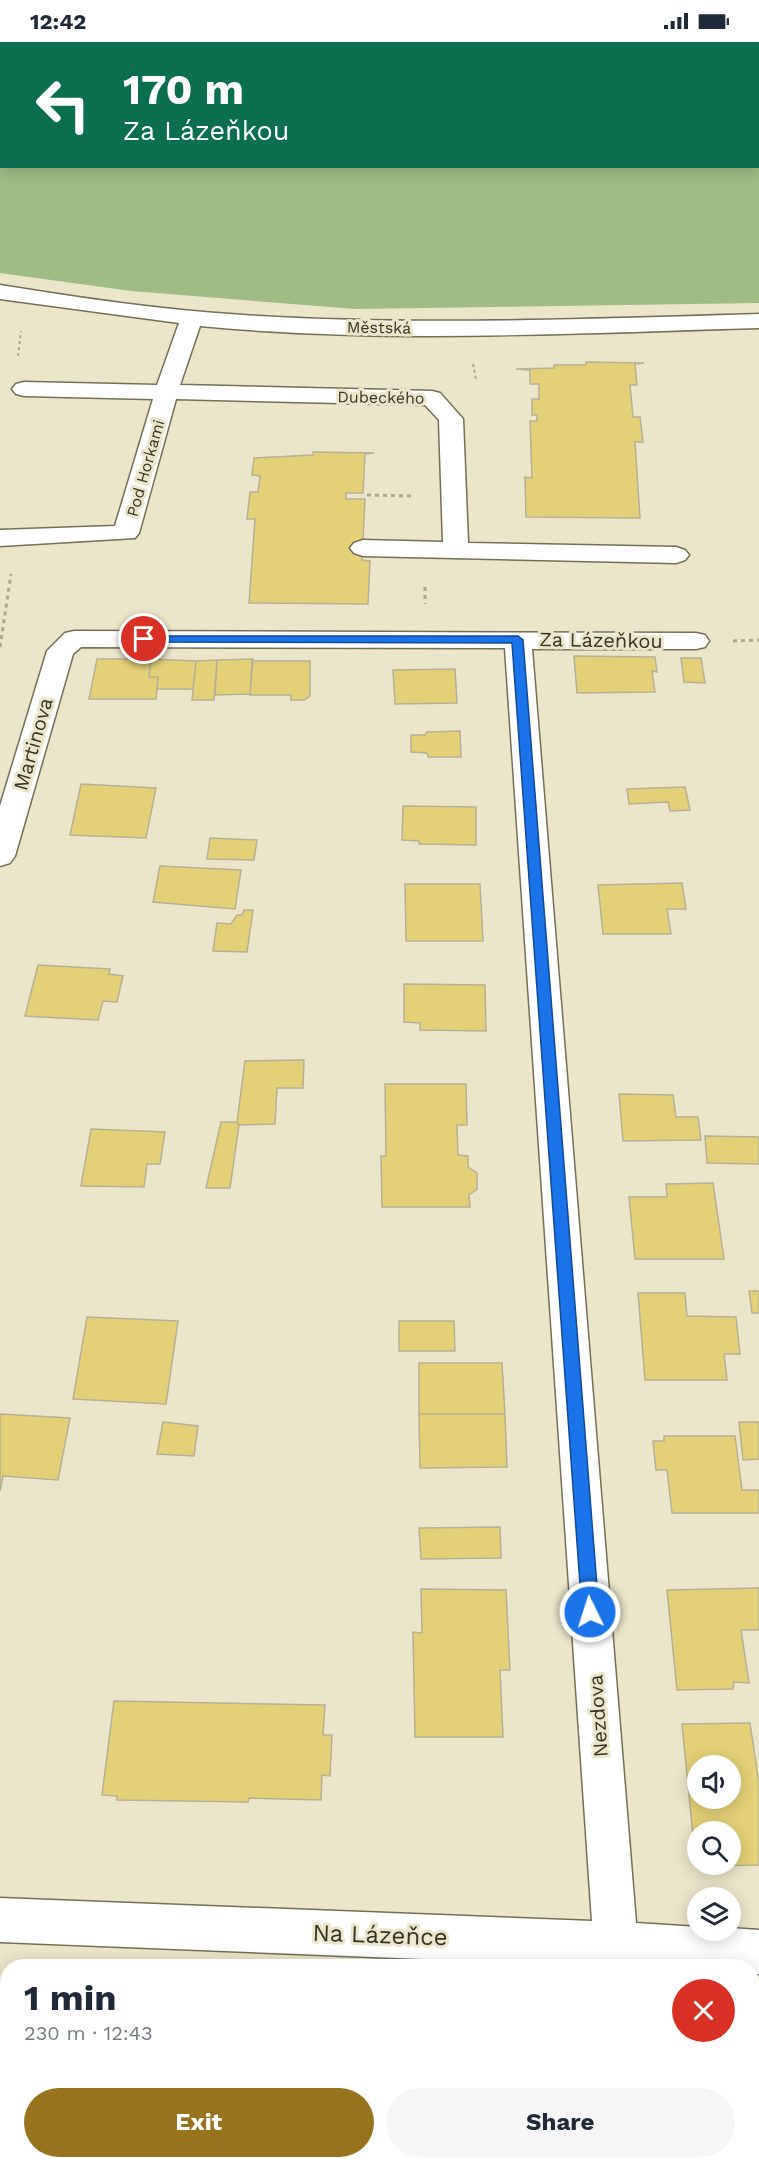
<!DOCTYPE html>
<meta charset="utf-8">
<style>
body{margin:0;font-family:"Work Sans",sans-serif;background:#f6f6f7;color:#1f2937;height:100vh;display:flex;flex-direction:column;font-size:22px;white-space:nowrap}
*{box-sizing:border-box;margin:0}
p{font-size:20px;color:#747a83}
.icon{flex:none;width:33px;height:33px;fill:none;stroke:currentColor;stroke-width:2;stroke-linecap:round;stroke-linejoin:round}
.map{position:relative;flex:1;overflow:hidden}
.details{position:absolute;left:0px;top:1917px;width:759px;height:210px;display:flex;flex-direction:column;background:#fff;border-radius:24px 24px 0 0;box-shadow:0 3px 15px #0003}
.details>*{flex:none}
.banner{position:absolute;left:0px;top:0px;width:759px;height:126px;box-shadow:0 3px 15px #0003;background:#0b6e4f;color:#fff;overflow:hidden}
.controls{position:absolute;left:687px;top:1713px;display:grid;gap:12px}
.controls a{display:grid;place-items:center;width:54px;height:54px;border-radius:50%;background:#fff;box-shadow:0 3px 15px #0003;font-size:30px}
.pin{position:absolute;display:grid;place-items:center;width:51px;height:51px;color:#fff;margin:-26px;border:3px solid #fff;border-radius:50%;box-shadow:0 2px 6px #0007}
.me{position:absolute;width:66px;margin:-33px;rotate:356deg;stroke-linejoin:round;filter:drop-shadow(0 0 4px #0008)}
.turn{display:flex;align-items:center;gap:21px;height:126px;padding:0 24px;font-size:27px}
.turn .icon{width:78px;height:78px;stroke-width:2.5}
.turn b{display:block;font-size:42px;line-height:51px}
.round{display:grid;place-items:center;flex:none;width:63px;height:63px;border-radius:32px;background:#f6f6f7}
.overview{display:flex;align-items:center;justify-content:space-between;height:102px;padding:0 24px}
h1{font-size:36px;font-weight:700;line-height:45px}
.button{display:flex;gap:12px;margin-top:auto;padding:12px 24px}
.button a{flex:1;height:69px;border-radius:36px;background:#96731c;color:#fff;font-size:24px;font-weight:700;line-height:69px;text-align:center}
.button a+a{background:#f6f6f7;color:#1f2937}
.status{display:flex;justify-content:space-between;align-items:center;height:42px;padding:0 30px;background:#fff;direction:ltr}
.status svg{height:16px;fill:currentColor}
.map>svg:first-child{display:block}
</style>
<div class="status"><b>12:42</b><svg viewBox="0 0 49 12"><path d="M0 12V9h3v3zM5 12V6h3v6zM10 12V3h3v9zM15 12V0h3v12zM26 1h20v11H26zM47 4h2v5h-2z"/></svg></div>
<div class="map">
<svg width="759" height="2127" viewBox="0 0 759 2127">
<rect width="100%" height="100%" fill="#ebe5c9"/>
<!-- green -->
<path fill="#a0bc85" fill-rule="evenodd" d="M0,0H759V261L355,267L131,249L0,231ZM2,2H758V124H2Z"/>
<!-- building -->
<path fill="#e4d077" stroke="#b6b096" stroke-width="1.5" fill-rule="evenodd" d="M586,320L644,321L635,322L637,343H630L633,375H640L643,400H635L640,476L526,475L525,435L532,436L530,379H537V373H532V357H539V342H530V328L516,327L554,326V323H586Z
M313,410L374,411L365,412L363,451H346V457H365L362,518L370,519L368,562L249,561L255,477H247L250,450H258L260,434L252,433L254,416L313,413Z
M574,614L655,615L657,630L652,629L655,650L577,651Z
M681,616H701L705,641L684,640Z
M97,617H151L149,635H158L156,657H89Z
M151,617L196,619L193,647H157L158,635H149Z
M253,617L250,652L215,653L217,618Z
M217,618L214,658H192L196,619Z
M252,619H310V654L304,658H291V653H250Z
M455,627L457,661L395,662L393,628Z
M460,689L461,715H428L427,711L411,710V693H425L427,690Z
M81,742L156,746L146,796L70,793Z
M685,745L690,768L670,769L668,760L629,762L627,747Z
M403,764L476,765V803L419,802V799L402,798Z
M210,796L257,798L254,818L207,817Z
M160,824L241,828L235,867L153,860Z
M682,841L686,867H667L671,892H603L598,843Z
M405,842H480L483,899H406Z
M244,868H253L247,910L213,909L217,881L231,882L237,873H242Z
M38,923L110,927L109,932L123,934L117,960L103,959L98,978L25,974Z
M404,942L485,943L486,989L420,988V981L404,980Z
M304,1018L303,1046H277L275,1082L239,1083L237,1080L245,1019Z
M385,1042H466L467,1083H457L458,1113L468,1114V1125L477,1131V1147L469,1153L470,1165H382L381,1114H386Z
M619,1052L673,1053L676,1075H698L701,1098L623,1099Z
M221,1080H237L239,1083L230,1146H206Z
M91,1087L165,1090L160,1122H147L144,1145L81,1144Z
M705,1094L759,1095V1122L707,1121Z
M713,1141L724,1217H635L629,1155H667L666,1142Z
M749,1249H759V1271H752Z
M638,1251H685L687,1274L736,1275L740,1312H724L727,1338H645Z
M87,1275L178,1279L166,1362L73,1357Z
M399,1279H454L455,1309H399Z
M419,1321H502L505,1372H419Z
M0,1372L70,1376L58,1438L3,1434L0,1449Z
M419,1372H505L507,1425L420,1426Z
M163,1380L198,1384L194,1414L157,1412Z
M739,1380H759V1417L743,1418Z
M664,1394H735L742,1448H759V1471H672L667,1428H656L653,1399H664Z
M500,1485L501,1516L421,1517L419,1486Z
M759,1546V1588H741L749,1641L734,1640L733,1647L677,1648L667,1548Z
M421,1547L506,1548L510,1628H500L503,1695H415L413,1590L422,1591Z
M114,1659L325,1663L323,1693H332L330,1734L322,1733L321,1758L249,1756L248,1760L117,1758V1754L102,1753Z
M750,1681L759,1741V1823L696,1824L682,1682ZM698,1724H730V1756H698ZM698,1790H730V1822H698Z
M7,1985L8,2120H28L27,2127H0V1997H5Z
M752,2005H759V2127H725V2120H752Z
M28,2120H101V2127H27Z
M176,2120H307V2127H176Z"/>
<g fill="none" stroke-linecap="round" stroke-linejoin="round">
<!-- minor casing -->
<g stroke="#746f56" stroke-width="3">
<path id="minor" d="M0,243C81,256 161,268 243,273C415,284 587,277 759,272V286C574,291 385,302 200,284L180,343L432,349L440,351L463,377L468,501L676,505L685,508L689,513L685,518L676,521L363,514L354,511L350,506L354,501L363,498L443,500L439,378L425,363L176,357L139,491L135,496L0,504V488L115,484L153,357L24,354L16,352L12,347L16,342L24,340L157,343L179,281L0,257Z
M74,589L696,591L705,593L709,599L705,605L696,607H532L636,1881L698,1885V1888H730V1886L759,1888V1932H752V1924H595L0,1900V1856L592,1879L505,606L81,605L73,612L15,814L10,821L0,824V764L47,609L65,591Z
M608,2120H655L656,2127H608Z"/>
</g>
<!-- path-far1 -->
<path stroke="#aca791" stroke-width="2" stroke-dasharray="3 3" stroke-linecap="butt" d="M18,314L21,289
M473,322L476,338"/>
<!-- path -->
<path stroke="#aca791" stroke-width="3" stroke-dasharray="4 4" stroke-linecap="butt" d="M367,453L413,454
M425,545V562
M733,599L759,598
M0,605L11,532"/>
<!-- minor -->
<use href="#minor" fill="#fff" fill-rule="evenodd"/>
</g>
<!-- route -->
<path fill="#1a73e8" stroke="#114b97" stroke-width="1.5" d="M144,594H518L523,598L599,1570L596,1575L590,1578L585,1575L582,1570L512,601L140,600L139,597Z"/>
<g text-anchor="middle" stroke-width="6" stroke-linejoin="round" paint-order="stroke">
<!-- far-street labels -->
<g font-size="16" fill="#353328" stroke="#ebe5c9">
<text transform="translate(379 285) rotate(1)" y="6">Městská</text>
<text transform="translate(381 355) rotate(1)" y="6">Dubeckého</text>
<text transform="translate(145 426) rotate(-74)" y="6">Pod Horkami</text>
</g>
<!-- street labels -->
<g font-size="20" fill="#353328" stroke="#ebe5c9">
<text transform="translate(601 598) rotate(1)" y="7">Za Lázeňkou</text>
<text transform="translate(33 702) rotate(-74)" y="7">Martinova</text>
<text transform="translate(598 1674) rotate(-94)" y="7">Nezdova</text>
</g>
<!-- near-street labels -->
<g font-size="24" fill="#353328" stroke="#ebe5c9">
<text transform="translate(380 1893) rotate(2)" y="8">Na Lázeňce</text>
</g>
</g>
</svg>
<div class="controls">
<a><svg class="icon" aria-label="sound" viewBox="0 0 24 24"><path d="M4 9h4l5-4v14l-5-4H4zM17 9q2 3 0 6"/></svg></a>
<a><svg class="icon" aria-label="search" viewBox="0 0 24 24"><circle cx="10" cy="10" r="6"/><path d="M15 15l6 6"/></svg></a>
<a><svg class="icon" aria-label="layers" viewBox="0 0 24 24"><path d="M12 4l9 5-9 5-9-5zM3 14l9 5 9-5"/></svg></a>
</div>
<div class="pin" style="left:144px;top:597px;background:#d93025"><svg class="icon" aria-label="arrive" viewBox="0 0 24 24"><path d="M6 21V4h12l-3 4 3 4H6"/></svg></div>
<svg class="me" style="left:590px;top:1570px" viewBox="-20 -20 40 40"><circle r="17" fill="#1a73e8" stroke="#fff" stroke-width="3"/><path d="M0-11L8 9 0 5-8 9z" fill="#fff"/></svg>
<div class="banner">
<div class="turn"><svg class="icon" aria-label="left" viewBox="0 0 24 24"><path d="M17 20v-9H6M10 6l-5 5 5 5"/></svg><div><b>170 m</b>Za Lázeňkou</div></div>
</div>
<section class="details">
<div class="overview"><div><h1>1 min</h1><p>230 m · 12:43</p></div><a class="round" style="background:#d93025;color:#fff"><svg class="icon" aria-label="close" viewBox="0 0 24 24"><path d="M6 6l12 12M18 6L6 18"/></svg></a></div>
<div class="button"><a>Exit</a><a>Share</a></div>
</section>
</div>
